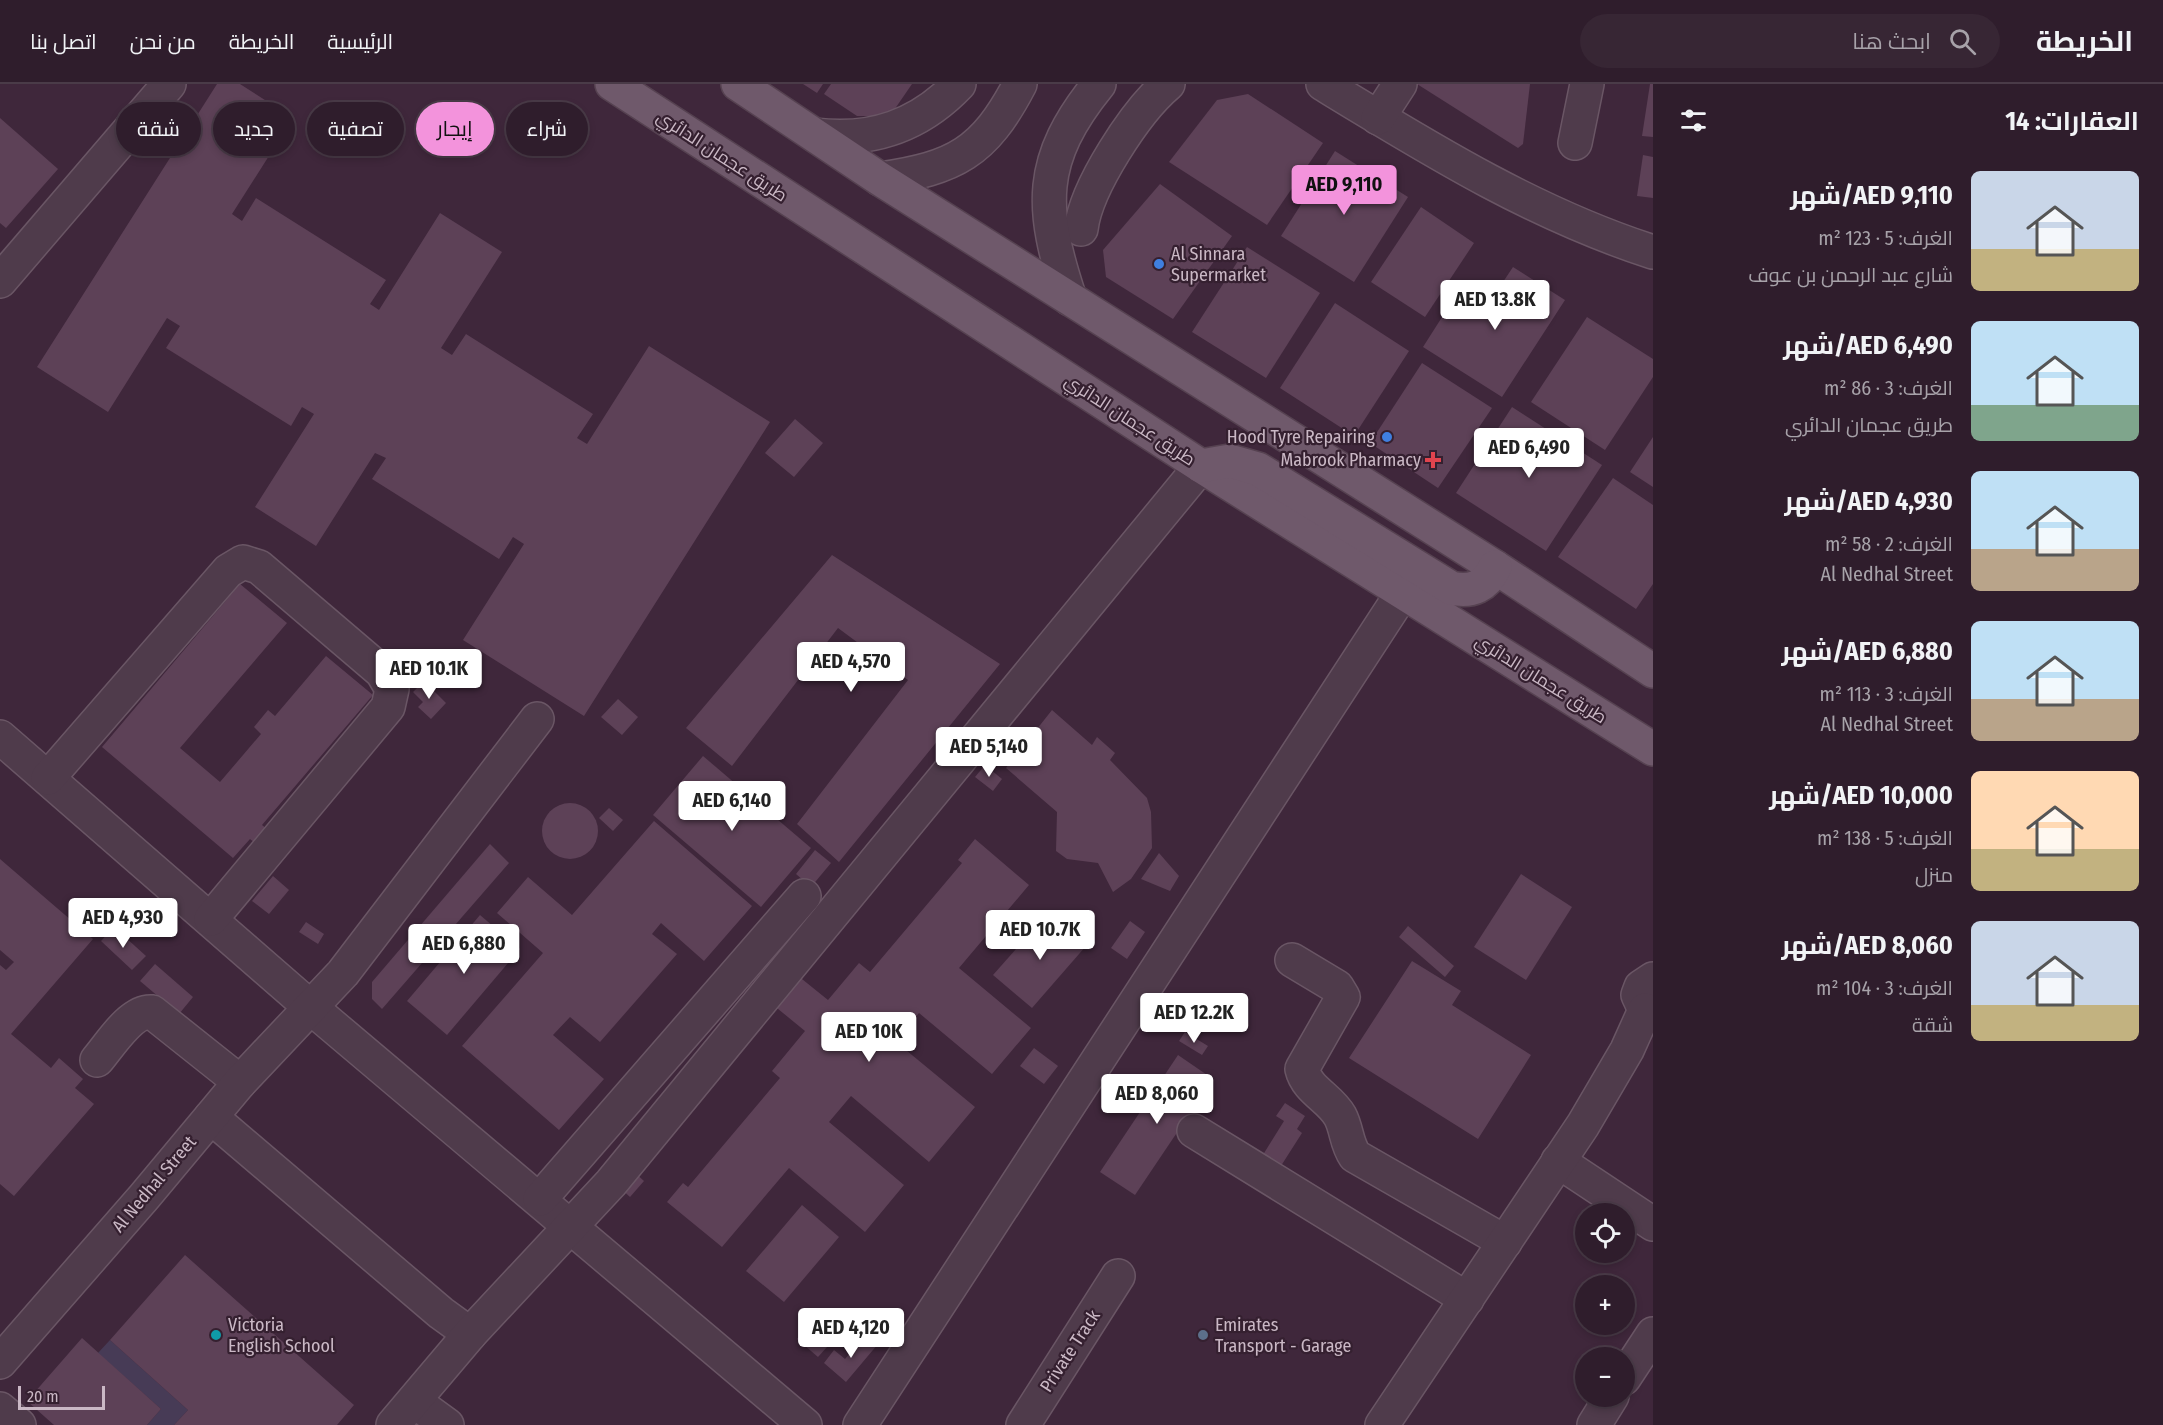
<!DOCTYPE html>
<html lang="ar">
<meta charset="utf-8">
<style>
body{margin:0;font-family:"Fira Sans Condensed",Cairo,sans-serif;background:#372634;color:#f1f3f6;direction:rtl;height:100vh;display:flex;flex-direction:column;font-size:22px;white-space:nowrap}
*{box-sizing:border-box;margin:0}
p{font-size:20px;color:#a7a2a9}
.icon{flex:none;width:33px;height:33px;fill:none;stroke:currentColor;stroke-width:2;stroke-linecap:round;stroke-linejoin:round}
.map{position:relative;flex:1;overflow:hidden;direction:ltr}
.panel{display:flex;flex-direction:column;background:#2f1d2c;width:510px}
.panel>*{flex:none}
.hud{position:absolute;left:18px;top:18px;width:570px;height:54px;direction:rtl;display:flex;gap:12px}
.tools{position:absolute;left:1575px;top:1119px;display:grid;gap:12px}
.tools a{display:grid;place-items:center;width:60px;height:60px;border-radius:50%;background:#2f1d2c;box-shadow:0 3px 9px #0003,0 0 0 2px #4a3b48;font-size:30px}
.scale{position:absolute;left:18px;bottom:15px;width:87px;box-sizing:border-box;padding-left:6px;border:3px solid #cab8c5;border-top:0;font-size:16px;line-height:21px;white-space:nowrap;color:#cab8c5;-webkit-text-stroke:4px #352030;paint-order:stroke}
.price{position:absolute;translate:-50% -51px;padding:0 14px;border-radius:6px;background:#fff;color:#222;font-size:20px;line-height:39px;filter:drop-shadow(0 2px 3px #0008)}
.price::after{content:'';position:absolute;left:50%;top:36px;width:18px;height:14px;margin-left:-9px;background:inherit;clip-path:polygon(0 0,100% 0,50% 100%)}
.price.on{background:#f393dc;color:#111}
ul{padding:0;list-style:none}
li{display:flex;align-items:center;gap:18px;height:150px;padding:0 24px}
li span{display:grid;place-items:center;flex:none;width:168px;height:120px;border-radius:9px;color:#555}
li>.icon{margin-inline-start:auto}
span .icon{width:72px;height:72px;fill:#fffc;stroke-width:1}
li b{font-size:26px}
h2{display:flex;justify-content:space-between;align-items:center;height:72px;padding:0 24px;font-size:26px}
.chip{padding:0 21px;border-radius:27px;background:#2f1d2c;box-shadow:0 3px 9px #0003,0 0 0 2px #4a3b48;font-size:21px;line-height:54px}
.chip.on{background:#f393dc;color:#111}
header{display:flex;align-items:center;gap:36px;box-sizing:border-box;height:84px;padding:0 30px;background:#2f1d2c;border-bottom:2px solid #4a3b48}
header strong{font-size:28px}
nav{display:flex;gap:33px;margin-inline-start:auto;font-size:21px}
.search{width:420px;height:54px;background:#372634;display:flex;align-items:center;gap:15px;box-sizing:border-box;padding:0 21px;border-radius:33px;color:#a7a2a9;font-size:22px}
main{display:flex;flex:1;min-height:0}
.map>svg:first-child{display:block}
.park{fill:#473b56}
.building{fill:#5d4157}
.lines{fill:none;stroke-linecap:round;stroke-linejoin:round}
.minor-casing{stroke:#6a5665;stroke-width:36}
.major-casing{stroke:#564251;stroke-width:36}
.minor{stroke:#4f3b4b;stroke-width:33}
.major{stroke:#6f596b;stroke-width:33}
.shop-dot{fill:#3f7fe0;stroke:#352030;stroke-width:2}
.health-dot{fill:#e0444e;stroke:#352030;stroke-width:2}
.culture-dot{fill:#0f9aa8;stroke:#352030;stroke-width:2}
.service-dot{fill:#5c6f8a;stroke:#352030;stroke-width:2}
.labels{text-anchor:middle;stroke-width:4.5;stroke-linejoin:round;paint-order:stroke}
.street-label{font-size:18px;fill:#cab8c5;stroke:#352030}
.poi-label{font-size:18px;fill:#cab8c5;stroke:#352030;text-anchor:start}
</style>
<header>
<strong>الخريطة</strong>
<div class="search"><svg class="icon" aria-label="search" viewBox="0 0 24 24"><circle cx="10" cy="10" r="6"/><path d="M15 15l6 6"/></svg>ابحث هنا</div>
<nav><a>الرئيسية</a><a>الخريطة</a><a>من نحن</a><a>اتصل بنا</a></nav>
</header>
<main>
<section class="panel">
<h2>العقارات: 14<svg class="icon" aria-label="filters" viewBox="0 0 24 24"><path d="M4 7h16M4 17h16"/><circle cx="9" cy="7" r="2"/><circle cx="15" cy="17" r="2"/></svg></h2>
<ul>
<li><span style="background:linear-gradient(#c9d6e8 65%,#c2b280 0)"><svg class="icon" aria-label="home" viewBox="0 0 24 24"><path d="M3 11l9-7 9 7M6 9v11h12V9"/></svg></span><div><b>AED 9,110/شهر</b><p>الغرف: 5 · 123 m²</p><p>شارع عبد الرحمن بن عوف</p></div></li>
<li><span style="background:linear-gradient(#bfe0f5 70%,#7fa58c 0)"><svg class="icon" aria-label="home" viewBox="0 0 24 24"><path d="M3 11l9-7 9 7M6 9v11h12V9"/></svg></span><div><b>AED 6,490/شهر</b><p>الغرف: 3 · 86 m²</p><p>طريق عجمان الدائري</p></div></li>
<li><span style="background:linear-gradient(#bfe0f5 65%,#b9a48a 0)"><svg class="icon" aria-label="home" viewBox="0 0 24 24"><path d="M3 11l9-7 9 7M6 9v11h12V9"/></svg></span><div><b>AED 4,930/شهر</b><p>الغرف: 2 · 58 m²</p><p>Al Nedhal Street</p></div></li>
<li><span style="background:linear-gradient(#bfe0f5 65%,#b9a48a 0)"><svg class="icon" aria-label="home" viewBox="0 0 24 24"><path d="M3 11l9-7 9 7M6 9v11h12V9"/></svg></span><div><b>AED 6,880/شهر</b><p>الغرف: 3 · 113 m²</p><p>Al Nedhal Street</p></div></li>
<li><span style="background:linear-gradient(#ffd9b3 65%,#c2b280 0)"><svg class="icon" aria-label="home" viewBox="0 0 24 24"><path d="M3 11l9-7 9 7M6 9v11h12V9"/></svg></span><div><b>AED 10,000/شهر</b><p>الغرف: 5 · 138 m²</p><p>منزل</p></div></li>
<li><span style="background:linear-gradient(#c9d6e8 70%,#c2b280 0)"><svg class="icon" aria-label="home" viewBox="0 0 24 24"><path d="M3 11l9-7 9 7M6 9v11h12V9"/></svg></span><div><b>AED 8,060/شهر</b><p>الغرف: 3 · 104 m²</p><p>شقة</p></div></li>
</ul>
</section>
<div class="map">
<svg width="1653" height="1341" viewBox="0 0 1653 1341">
<rect width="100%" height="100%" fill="#3f273b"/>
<polygon class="park" points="110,1256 188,1326 174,1341 147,1341 161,1325 98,1269"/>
<g class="building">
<polygon points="217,0 240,0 293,34 232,130 242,137 256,114 386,196 370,220 379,226 440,129 502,168 441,264 452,271 466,250 593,330 577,354 587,360 649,262 770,338 584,632 463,556 524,460 513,453 499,475 372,395 386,374 375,369 316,462 255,423 314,330 302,323 291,342 166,264 180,242 167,234 108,328 37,283"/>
<polygon points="803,0 823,0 817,9"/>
<polygon points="831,0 912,0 890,32 857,32 824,10"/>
<polygon points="1417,0 1530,0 1523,60 1518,64"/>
<polygon points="1650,0 1653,0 1653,53 1642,52"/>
<polygon points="1248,10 1323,59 1267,141 1169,78 1217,16"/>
<polygon points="0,34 58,85 6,144 0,139"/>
<polygon points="1335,67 1408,113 1354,198 1281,152"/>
<polygon points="1643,71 1653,73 1653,114 1637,112"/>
<polygon points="1160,100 1232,152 1173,235 1106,193 1103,166"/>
<polygon points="1421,123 1474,159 1425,233 1371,198"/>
<polygon points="1247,163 1320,209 1266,294 1192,248"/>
<polygon points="1513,183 1565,216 1502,313 1423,263 1458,208 1485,225"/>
<polygon points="1335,219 1409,267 1354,352 1280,304"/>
<polygon points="1587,233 1653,275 1653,293 1605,366 1531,318"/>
<polygon points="1422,279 1492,324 1438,404 1370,359"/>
<polygon points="1512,323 1602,381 1546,467 1456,409"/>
<polygon points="795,335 823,359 794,393 765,369"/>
<polygon points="1653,353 1653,403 1630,388"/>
<polygon points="1613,394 1653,421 1653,500 1636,525 1558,473"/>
<polygon points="832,471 1000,580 839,778 797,740 908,596 838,544 732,682 686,644"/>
<polygon points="240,500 287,539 180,664 220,698 261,650 254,643 268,626 275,632 326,572 373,611 262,741 272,749 260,763 250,755 233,774 102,663"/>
<polygon points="424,597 446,619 431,635 418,623 423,618 413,608"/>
<polygon points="618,615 638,633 622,651 601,633"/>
<polygon points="1052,626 1092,661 1097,653 1115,669 1110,676 1147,714 1151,728 1152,764 1131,795 1113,808 1098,779 1067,775 1056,767 1057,728 1006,684"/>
<polygon points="703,672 811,764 761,823 653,731"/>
<polygon points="985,681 1002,695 993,707 975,693"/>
<circle cx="570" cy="747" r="28"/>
<polygon points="609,724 623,736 613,747 599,734"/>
<polygon points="654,737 752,822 704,877 661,839 652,850 677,870 600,958 570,933 553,951 604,995 559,1046 462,962 543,869 497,829 528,793 572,831"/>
<polygon points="975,755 1029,801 959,884 1031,944 992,990 919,929 895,957 975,1023 929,1078 851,1012 829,1038 904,1101 865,1148 789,1084 722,1163 667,1118 683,1099 688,1103 780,994 772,987 805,947 772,920 797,891 828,916 859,879 870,888 962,779 958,776"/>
<polygon points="490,760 509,779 382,925 372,915 372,898"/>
<polygon points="815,766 831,779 811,803 796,790"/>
<polygon points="1159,769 1179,792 1170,807 1141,795"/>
<polygon points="0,775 93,855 11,950 51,984 59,974 83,995 75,1004 94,1020 14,1112 0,1100 0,881 6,886 14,878 0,866"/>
<polygon points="1521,790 1572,823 1526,896 1474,863"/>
<polygon points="273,792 289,806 269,830 252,817"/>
<polygon points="1048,829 1086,862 1032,924 993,891"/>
<polygon points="480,831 520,865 447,951 407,917"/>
<polygon points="1130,837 1145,848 1127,875 1111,864"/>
<polygon points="306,838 324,850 318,860 299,848"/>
<polygon points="1408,842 1454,882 1445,893 1399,853"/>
<polygon points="114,843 146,872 132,886 101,857"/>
<polygon points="1412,877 1461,907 1452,921 1531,971 1478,1055 1349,974"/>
<polygon points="155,880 193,913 179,930 140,897"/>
<polygon points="1185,948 1208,962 1202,971 1179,957"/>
<polygon points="1034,964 1058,982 1044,1000 1020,982"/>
<polygon points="1178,971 1213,995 1135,1111 1100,1088"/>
<polygon points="1285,1019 1305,1032 1297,1045 1302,1049 1279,1085 1261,1074 1284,1037 1276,1032"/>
<polygon points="633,1087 644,1097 630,1113 619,1103"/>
<polygon points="802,1121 839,1153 784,1218 746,1187"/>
<polygon points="185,1171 354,1321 337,1341 174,1341 188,1326 110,1256"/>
<polygon points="815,1235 836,1253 818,1273 797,1255"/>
<polygon points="866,1250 878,1260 846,1298 824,1279 834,1266 845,1275"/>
<polygon points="82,1254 161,1325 147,1341 54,1341 27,1317"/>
</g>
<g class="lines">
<g class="minor-casing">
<g id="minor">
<path d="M1323,0c105,64 211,130 330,168"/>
<polyline points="1378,34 1400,0"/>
<path d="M815,51c57,7 104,-9 144,-51"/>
<polyline points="1575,59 1587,0"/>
<path d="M880,95c75,-11 104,-26 140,-95"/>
<path d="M1081,145c5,-42 55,-118 87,-145"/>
<polyline points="0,197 169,0"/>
<path d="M1070,215c-30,-91 -33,-139 29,-215"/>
<polyline points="0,653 309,922 805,1341"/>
<polyline points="48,694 228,487 243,478 259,483 382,588 392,605 388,623 211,835"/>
<path d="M1292,876l45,27 6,10 -41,72c5,21 28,29 38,47 7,13 6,27 15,40l150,86"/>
<polyline points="1653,895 1641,903 1638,911 1645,926 1653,930"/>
<path d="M97,976c13,-15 34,-50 55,-48l88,70"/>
<polyline points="211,1033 441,1229 470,1250"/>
<polyline points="1194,1047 1467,1215"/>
<polyline points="1558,1077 1653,1140"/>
<polyline points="540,1115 804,812"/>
<polyline points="0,1278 144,1113 240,998 343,889 537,635"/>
<polyline points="1624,1294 1653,1250"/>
<polyline points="414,1317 447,1341"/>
<polyline points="0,1325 19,1341"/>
<polyline points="393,1341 470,1250 611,1099 1201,382"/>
<polyline points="860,1341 1403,508"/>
<polyline points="1023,1341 1118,1192"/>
<polyline points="1382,1341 1583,1041 1627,966 1645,926"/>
<polyline points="1594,1341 1612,1312"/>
</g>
</g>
<g class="major-casing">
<g id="major">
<polyline points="612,0 1201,382 1653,665"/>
<polyline points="738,0 880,95 1495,483 1653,587"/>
<path d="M1201,382l29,-5 28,8 193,119c21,5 35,-2 44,-21"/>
</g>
</g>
<use href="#minor" class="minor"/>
<use href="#major" class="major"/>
</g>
<g class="shop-dot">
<circle cx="1159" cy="180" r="6"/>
<circle cx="1387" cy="353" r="6"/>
</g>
<path class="health-dot" d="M1430 367h6v6h6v6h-6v6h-6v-6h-6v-6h6z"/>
<circle class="culture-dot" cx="216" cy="1251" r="6"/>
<circle class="service-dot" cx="1203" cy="1251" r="6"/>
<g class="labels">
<g class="street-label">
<text transform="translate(722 72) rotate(33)" y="6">طريق عجمان الدائري</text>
<text transform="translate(1130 336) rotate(33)" y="6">طريق عجمان الدائري</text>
<text transform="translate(1541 595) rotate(32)" y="6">طريق عجمان الدائري</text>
<text transform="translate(154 1100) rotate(-50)" y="6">Al Nedhal Street</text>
<text transform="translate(1070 1267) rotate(-57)" y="6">Private Track</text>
</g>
<g class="poi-label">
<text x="1171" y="176">Al Sinnara<tspan x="1171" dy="21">Supermarket</tspan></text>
<text x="1375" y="359" text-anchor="end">Hood Tyre Repairing</text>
<text x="1421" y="382" text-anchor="end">Mabrook Pharmacy</text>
<text x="228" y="1247">Victoria<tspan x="228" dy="21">English School</tspan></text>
<text x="1215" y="1247">Emirates<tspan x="1215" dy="21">Transport - Garage</tspan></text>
</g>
</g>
</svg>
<div class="tools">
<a><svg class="icon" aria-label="locate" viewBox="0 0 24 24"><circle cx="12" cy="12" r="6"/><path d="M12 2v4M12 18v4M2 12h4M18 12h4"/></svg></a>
<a>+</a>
<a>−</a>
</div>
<div class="scale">20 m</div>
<b class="price on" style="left:1344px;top:132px">AED 9,110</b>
<b class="price" style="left:1495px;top:247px">AED 13.8K</b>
<b class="price" style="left:1529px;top:395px">AED 6,490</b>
<b class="price" style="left:851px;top:609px">AED 4,570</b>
<b class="price" style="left:429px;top:616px">AED 10.1K</b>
<b class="price" style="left:989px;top:694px">AED 5,140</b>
<b class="price" style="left:732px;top:748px">AED 6,140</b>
<b class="price" style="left:123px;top:865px">AED 4,930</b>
<b class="price" style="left:1040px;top:877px">AED 10.7K</b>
<b class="price" style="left:464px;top:891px">AED 6,880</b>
<b class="price" style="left:1194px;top:960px">AED 12.2K</b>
<b class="price" style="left:869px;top:979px">AED 10K</b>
<b class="price" style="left:1157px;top:1041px">AED 8,060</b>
<b class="price" style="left:851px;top:1275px">AED 4,120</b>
<div class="hud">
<a class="chip">شراء</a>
<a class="chip on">إيجار</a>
<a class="chip">تصفية</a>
<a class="chip">جديد</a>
<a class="chip">شقة</a>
</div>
</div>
</main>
